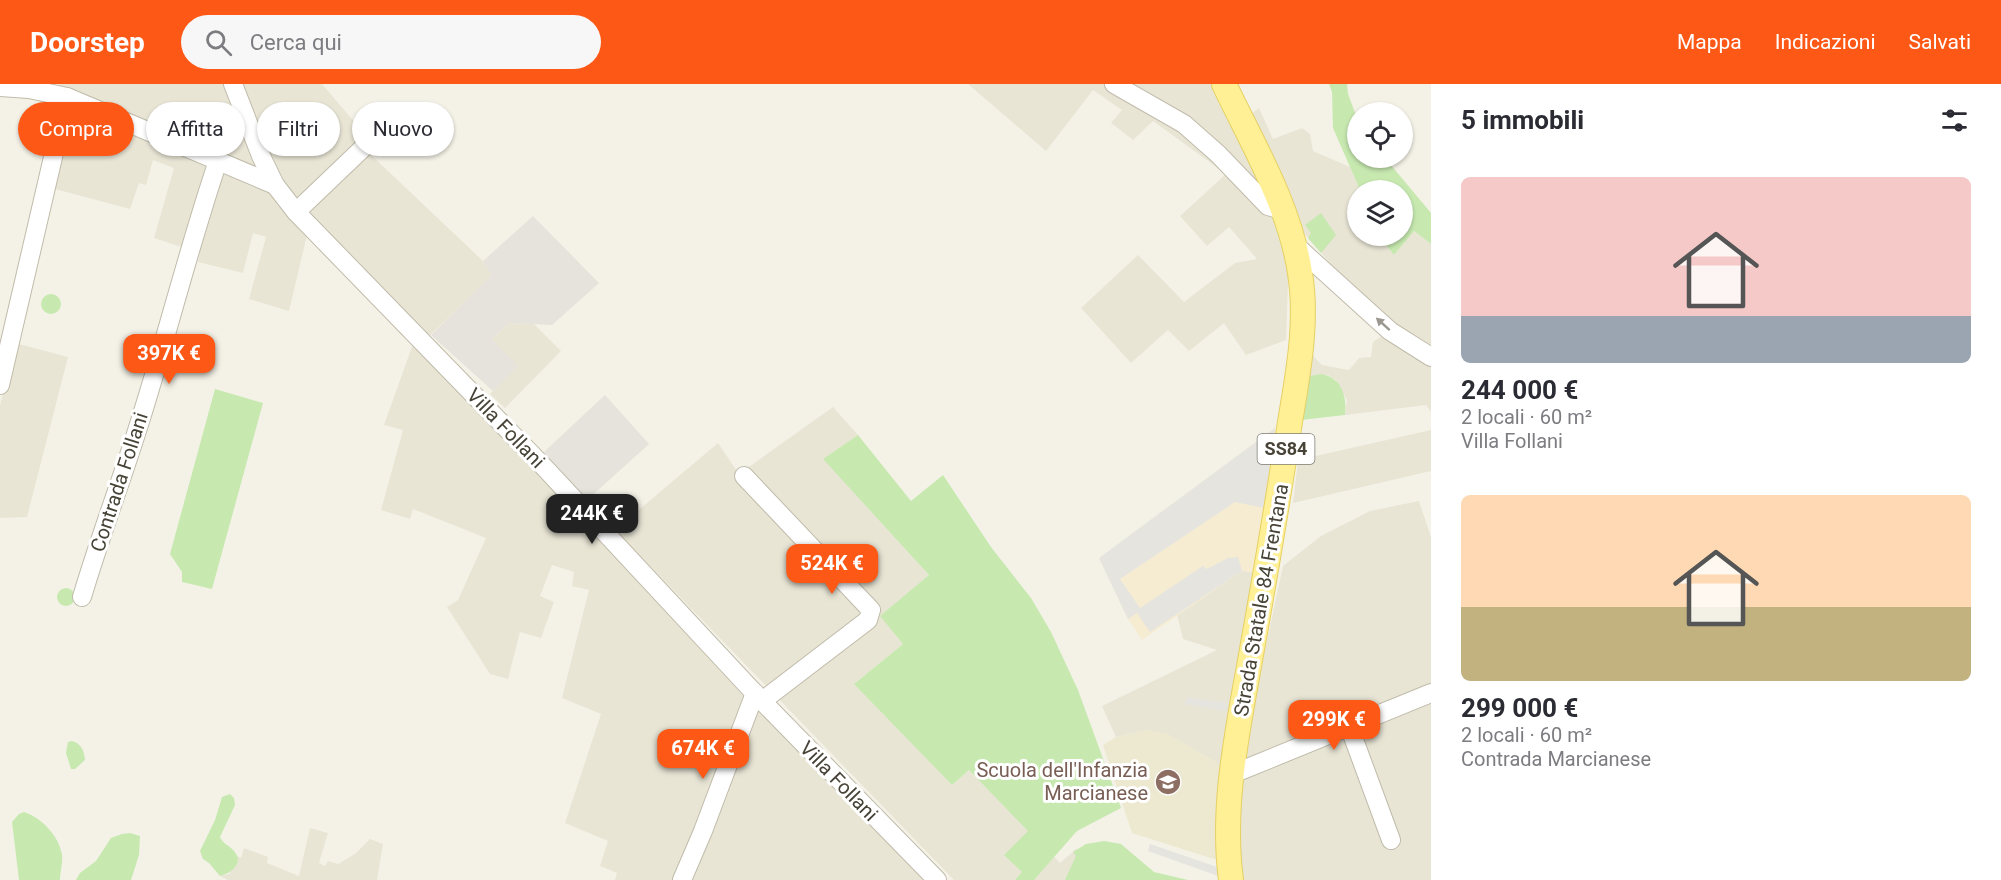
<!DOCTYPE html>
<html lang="it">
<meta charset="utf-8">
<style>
body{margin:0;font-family:Roboto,sans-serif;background:#f7f7f7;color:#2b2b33;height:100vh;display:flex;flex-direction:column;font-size:22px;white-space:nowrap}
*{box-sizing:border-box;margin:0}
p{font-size:20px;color:#7c7c81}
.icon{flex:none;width:33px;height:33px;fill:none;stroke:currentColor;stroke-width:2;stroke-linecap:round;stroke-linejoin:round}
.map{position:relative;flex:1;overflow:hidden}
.sheet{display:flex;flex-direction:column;background:#fff;width:570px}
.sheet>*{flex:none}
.banner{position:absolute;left:18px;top:18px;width:570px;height:54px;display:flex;gap:12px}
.tools{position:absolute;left:1347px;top:18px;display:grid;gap:12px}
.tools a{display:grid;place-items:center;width:66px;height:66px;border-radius:50%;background:#fff;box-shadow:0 2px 4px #0004;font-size:30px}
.price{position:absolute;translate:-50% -51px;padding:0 14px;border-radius:12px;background:#fd5816;color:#fff;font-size:20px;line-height:39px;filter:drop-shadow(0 2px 3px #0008)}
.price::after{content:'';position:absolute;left:50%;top:36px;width:18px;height:14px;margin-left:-9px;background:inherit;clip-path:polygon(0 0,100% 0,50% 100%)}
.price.selected{background:#222;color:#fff}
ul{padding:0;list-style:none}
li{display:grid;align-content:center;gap:12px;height:318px;padding:0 30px}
li span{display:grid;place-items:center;height:186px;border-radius:9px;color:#555}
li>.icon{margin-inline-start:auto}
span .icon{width:108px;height:108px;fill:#fffc;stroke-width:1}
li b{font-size:26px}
h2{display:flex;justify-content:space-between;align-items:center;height:72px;padding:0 30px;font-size:26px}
.pill{padding:0 21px;border-radius:27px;background:#fff;box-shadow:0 2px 4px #0004;font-size:21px;line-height:54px}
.pill.selected{background:#fd5816;color:#fff}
header{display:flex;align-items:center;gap:36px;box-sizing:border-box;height:84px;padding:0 30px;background:#fd5816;color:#fff}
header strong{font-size:28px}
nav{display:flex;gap:33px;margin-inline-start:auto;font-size:21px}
.search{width:420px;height:54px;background:#f7f7f7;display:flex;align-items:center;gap:15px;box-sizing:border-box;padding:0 21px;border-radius:33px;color:#7c7c81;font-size:22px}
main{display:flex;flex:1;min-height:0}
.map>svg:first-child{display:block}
.residential{fill:#e8e5d5}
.commercial{fill:#f6ecd2}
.industrial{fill:#e6e3dc}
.education{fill:#ede9d1}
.green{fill:#c7e9b0}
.parking{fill:#e5e4df}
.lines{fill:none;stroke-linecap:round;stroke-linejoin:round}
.minor-casing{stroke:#c0bbaa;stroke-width:20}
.major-casing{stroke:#e5d064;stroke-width:26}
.minor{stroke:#fff;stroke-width:18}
.major{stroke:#ffef95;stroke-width:24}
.oneway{fill:#9a9890}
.labels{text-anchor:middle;stroke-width:6;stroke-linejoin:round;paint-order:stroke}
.shield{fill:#fff;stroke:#7e7b72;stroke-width:1.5}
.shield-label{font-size:18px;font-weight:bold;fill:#474336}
.street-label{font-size:20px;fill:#474336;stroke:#fff}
.education-label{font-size:20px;fill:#785e54;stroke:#fff;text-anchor:end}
</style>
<header>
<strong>Doorstep</strong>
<div class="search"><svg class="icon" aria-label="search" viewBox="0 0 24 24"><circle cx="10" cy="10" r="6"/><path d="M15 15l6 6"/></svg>Cerca qui</div>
<nav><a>Mappa</a><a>Indicazioni</a><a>Salvati</a></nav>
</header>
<main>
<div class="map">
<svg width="1431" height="796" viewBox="0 0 1431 796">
<rect width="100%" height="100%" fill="#f4f2e7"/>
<g class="residential">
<polygon points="229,0 263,90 59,1 59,0"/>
<polygon points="238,0 322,0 374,61 368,68 483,177 493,191 428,253 288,106 275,83"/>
<polygon points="968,0 1215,0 1282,153 1292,194 1288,200 1286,256 1246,271 1224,239 1189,267 1168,246 1131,279 1081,224 1138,171 1184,218 1235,179 1257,175 1229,143 1207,162 1180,132 1226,90 1153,37 1133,56 1111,39 1122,26 1093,6 1046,67"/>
<polygon points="75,18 268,102 308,147 289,227 249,215 266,153 253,149 243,189 198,178 200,169 154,154 174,84 153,76 146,101 139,99 130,125 55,105"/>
<polygon points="1259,24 1273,55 1302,44 1310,50 1313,67 1350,83 1360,106 1358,106 1358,152 1379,152 1394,171 1414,147 1431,160 1431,328 1426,321 1345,331 1347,316 1336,296 1328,291 1310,292 1311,270 1322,281 1349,286 1359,274 1371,273 1373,258 1398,241 1342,193 1304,149 1250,31"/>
<polygon points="509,239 534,240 561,267 505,324 490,310 517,282 492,255"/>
<polygon points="414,257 931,796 615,796 617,789 600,782 608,757 565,739 601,630 562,614 589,506 572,502 574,488 552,481 540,512 554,518 541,554 520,548 508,595 490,590 447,523 458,516 486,454 413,425 410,435 381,426 403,346 384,341"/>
<polygon points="15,259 68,273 27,433 0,434 0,322"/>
<polygon points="833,323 858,351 824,375 929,491 881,532 903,560 855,599 952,701 969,686 1060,779 1076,765 1112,796 954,796 615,446 718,359 739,390"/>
<polygon points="1431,346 1431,387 1293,419 1298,376"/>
<polygon points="1419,417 1431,453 1431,796 1240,796 1238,711 1252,626 1283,482 1321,452 1370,427"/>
<polygon points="1242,487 1256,488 1223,682 1147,646 1116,653 1102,622 1217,566 1183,555 1177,530"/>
<polygon points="310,744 328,749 319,779 325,782 328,777 338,780 355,770 370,755 383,760 377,796 228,796 220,792 229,790 237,776 237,772 241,774 244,764 268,773 267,779 299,792"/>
</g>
<polygon class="commercial" points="1275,344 1256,488 1242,487 1142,556 1128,535 1099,474"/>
<g class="industrial">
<polygon points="533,132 599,199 552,241 509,239 492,255 518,282 493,307 431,251 492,191 483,177"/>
<polygon points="605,311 649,360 587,416 544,368"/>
</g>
<polygon class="education" points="1147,646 1168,650 1223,682 1220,777 1132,749 1103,661 1116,653"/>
<g class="green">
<polygon points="1329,0 1347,0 1348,10 1357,34 1358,74 1385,74 1431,129 1431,160 1414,147 1394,171 1379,152 1402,152 1402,106 1360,106 1333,44 1332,8"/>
<polygon points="1321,129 1336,151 1321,169 1308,154 1311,149 1305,141"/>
<circle cx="51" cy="220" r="10"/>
<path d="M1321,290c21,3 26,23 24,41l-44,5 9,-44z"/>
<polygon points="215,305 263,319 212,505 182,498 182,488 170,470"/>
<polygon points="858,351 911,417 943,391 991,463 1031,514 1051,548 1078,606 1121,724 1077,747 1034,796 1015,796 1022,788 1004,771 1028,747 969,686 952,701 854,600 903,560 880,532 929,491 823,375"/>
<circle cx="66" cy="513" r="9"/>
<path d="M72,657c10,3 12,10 13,19l-10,9h-4l-5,-16 2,-11z"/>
<path d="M230,710l4,4 1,7 -15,32c3,7 9,8 14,14 11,12 -4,23 -14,25l-11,-13 -6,-4 -3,-8 15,-31 7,-23z"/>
<path d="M24,728c18,6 35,24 38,43 1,8 -2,17 -2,25h-41l-7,-58 7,-8z"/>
<polygon points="130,749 140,752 139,771 131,796 76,796 80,789 96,777 111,754 122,750"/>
<polygon points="1104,757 1121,760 1154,788 1188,796 1065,796 1076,772 1073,768 1086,760"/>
</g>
<g class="parking">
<polygon points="1275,344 1264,424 1235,418 1120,495 1140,524 1203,482 1207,485 1228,474 1238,473 1242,487 1150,548 1137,529 1128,535 1099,474"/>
<polygon points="1187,613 1227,619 1226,627 1185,620"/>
<polygon points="1150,760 1220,784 1221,793 1148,767"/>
</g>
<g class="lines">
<g class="minor-casing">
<g id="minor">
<polyline points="233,0 261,72 275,101 296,128 544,383 762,617 937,796"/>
<polyline points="1114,0 1184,40 1218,70 1268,122 1282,126"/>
<polyline points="0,3 29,5 67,13 275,101"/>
<polyline points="296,128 386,42"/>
<polyline points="1294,160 1390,247 1431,273"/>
<polyline points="0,301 67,13"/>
<polyline points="744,392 871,526 868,536 762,617"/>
<path d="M82,513c16,-54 36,-107 53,-160 30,-92 52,-185 83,-276"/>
<polyline points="1349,642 1391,756"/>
<polyline points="1232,686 1240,687 1431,609"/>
<polyline points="682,796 703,747 755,609"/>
</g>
</g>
<g class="major-casing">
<path id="major" d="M1224,0c29,61 66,122 76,189 8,50 -2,100 -10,149 -12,78 -25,155 -39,233 -13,74 -30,150 -20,225"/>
</g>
<use href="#minor" class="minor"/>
<use href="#major" class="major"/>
</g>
<defs><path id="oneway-solid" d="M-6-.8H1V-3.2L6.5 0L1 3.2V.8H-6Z" transform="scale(1.5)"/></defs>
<use class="oneway" href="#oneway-solid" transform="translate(1383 240) rotate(-138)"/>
<defs>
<g id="school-disc" transform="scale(1.35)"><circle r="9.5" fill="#8d6e63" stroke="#fff"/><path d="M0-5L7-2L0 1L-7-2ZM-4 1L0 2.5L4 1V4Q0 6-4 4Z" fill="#fff"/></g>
</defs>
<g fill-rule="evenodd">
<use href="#school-disc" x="1168" y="698"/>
</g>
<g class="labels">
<rect class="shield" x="1257.5" y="350" width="57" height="30" rx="4.5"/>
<g class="shield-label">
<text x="1286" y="371">SS84</text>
</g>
<g class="street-label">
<text transform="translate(506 344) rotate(46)" y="7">Villa Follani</text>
<text transform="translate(119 398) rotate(-72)" y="7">Contrada Follani</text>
<text transform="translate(1261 516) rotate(-80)" y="7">Strada Statale 84 Frentana</text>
<text transform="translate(839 697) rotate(46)" y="7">Villa Follani</text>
</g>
<g class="education-label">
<text x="1148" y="693">Scuola dell'Infanzia<tspan x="1148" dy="23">Marcianese</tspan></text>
</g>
</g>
</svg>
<div class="tools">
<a><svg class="icon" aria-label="locate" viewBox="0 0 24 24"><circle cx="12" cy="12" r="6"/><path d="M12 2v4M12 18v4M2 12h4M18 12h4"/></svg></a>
<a><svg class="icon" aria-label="layers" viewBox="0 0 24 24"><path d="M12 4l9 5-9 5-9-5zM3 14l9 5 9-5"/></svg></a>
</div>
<b class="price" style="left:169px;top:301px">397K €</b>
<b class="price selected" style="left:592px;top:461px">244K €</b>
<b class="price" style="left:832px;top:511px">524K €</b>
<b class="price" style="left:1334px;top:667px">299K €</b>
<b class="price" style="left:703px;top:696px">674K €</b>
<div class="banner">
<a class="pill selected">Compra</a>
<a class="pill">Affitta</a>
<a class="pill">Filtri</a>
<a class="pill">Nuovo</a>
</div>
</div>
<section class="sheet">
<h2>5 immobili<svg class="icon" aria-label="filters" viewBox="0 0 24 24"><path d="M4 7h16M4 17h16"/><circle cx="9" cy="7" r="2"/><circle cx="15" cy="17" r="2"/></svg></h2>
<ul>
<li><span style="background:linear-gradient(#f6c9c9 75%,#9aa5b1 0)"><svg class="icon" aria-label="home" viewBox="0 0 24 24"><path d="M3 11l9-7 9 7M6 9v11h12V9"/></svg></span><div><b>244 000 €</b><p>2 locali · 60 m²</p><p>Villa Follani</p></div></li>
<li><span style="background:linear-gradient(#ffd9b3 60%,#c2b280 0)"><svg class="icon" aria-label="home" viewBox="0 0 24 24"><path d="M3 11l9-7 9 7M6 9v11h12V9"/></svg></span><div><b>299 000 €</b><p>2 locali · 60 m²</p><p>Contrada Marcianese</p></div></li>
</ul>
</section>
</main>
